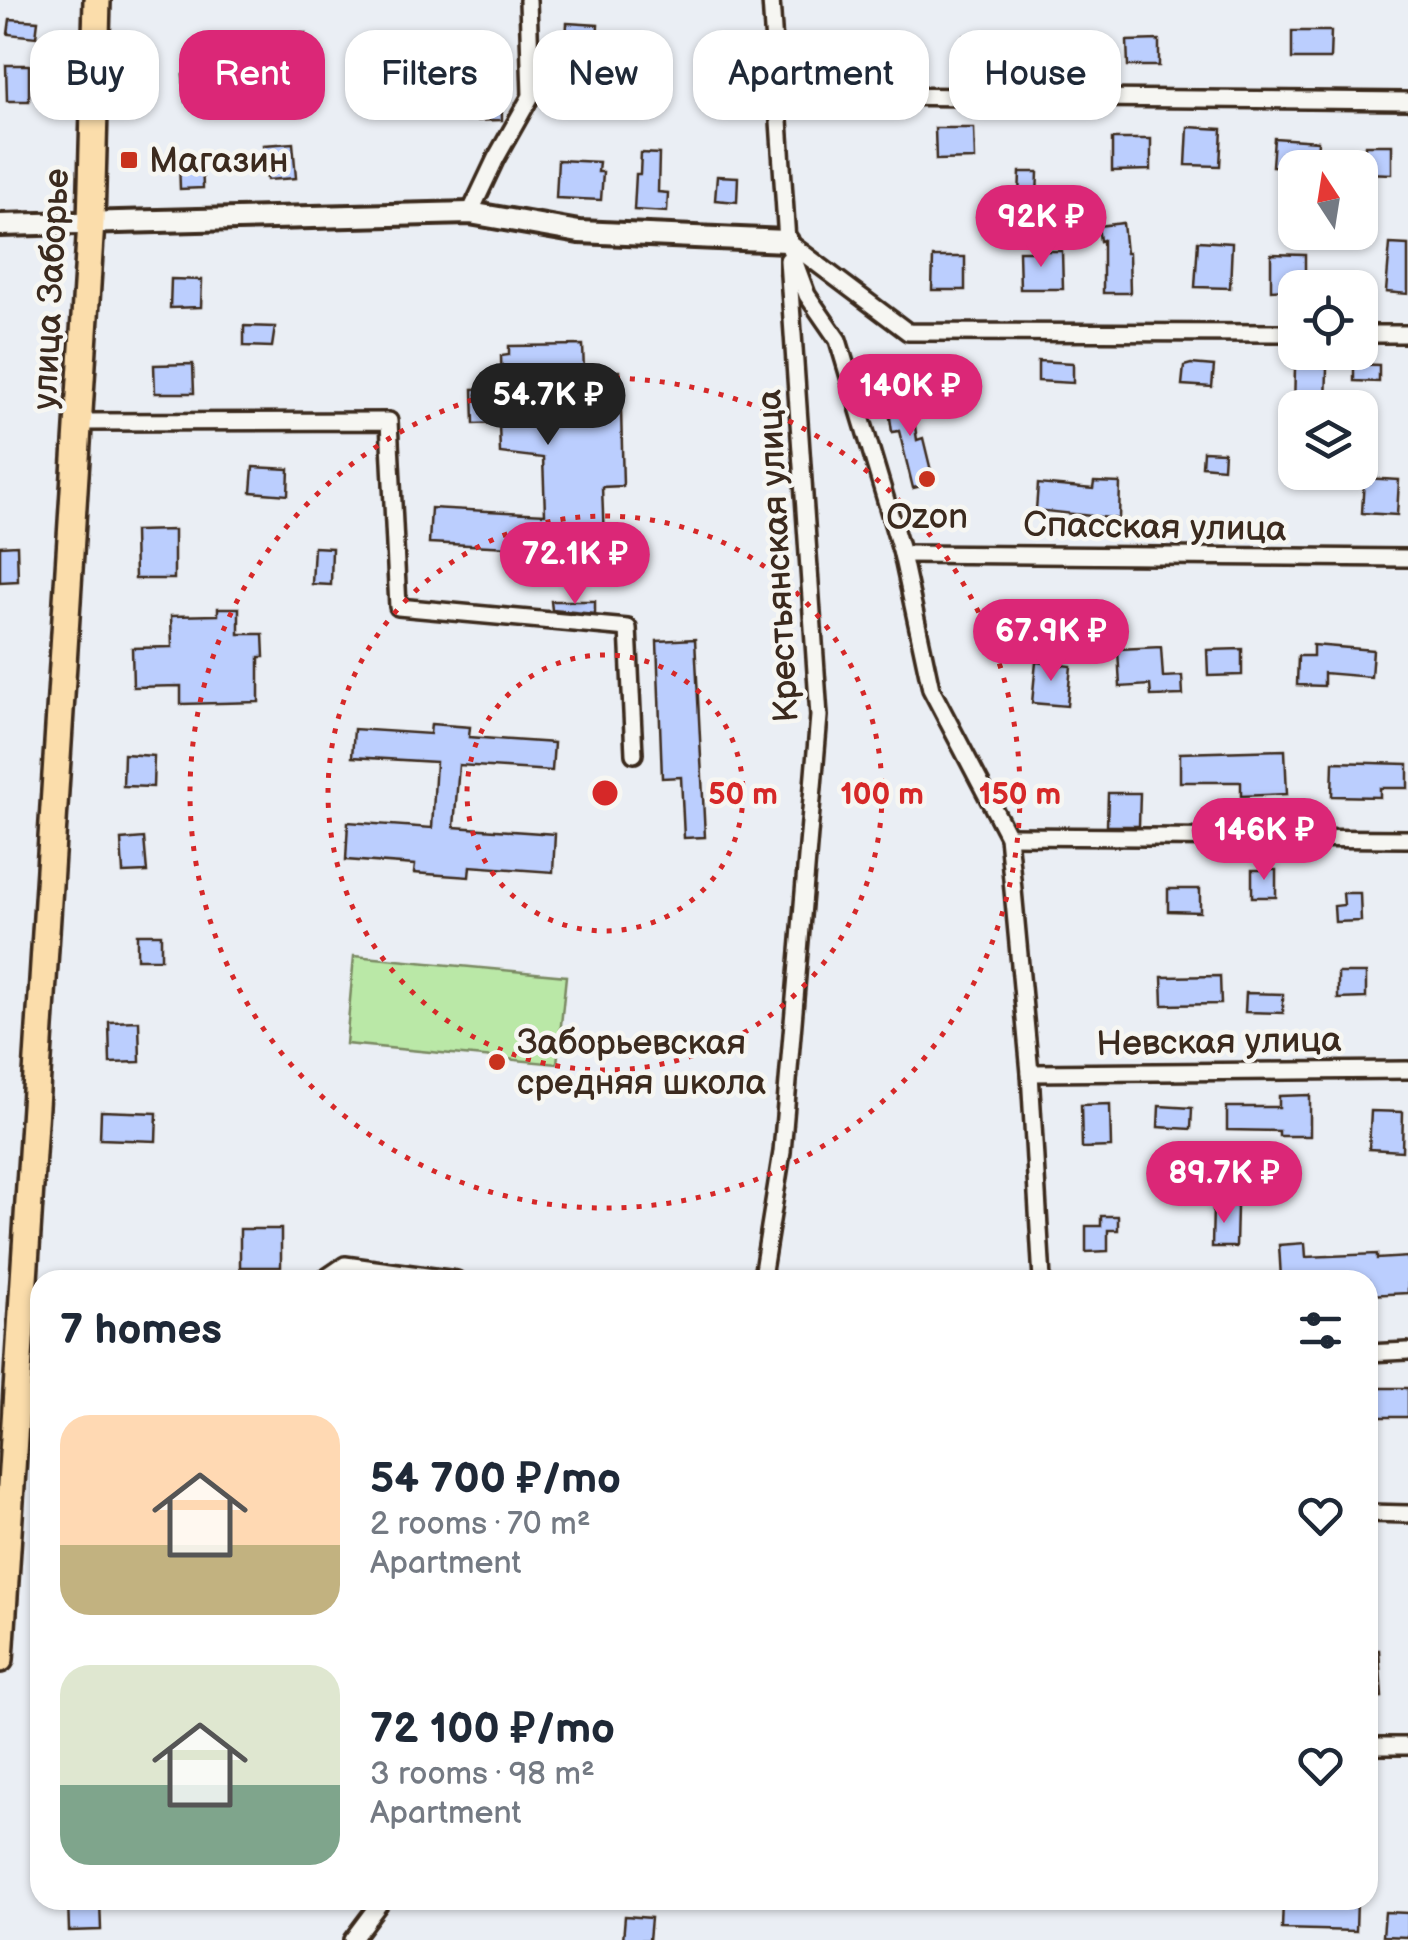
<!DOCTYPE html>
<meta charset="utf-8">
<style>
body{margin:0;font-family:"Balsamiq Sans",sans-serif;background:#f2f2f3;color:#1f2937;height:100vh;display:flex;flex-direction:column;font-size:38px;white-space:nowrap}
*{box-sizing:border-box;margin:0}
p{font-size:32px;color:#747a83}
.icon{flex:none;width:55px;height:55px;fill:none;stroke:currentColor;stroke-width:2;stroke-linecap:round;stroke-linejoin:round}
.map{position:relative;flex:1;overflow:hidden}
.details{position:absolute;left:30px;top:1270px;width:1348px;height:640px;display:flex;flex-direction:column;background:#fff;border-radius:30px;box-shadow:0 2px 8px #0004}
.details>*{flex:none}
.guide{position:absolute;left:30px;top:30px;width:1350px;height:90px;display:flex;gap:20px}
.needle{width:65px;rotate:348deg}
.buttons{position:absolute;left:1278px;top:150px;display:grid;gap:20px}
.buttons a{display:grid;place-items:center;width:100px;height:100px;border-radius:20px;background:#fff;box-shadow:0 2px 8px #0004;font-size:50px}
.price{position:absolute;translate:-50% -85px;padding:0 22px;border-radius:35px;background:#db2777;color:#fff;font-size:32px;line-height:65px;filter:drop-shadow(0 2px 5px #0008)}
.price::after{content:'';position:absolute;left:50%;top:60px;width:30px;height:22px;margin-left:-15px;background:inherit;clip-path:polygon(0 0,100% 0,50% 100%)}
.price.current{background:#222;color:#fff}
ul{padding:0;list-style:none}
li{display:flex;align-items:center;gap:30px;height:250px;padding:0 30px}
li span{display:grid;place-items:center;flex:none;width:280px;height:200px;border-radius:30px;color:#555}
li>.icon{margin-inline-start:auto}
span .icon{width:120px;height:120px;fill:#fffc;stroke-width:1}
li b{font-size:42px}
h2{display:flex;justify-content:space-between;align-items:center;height:120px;padding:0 30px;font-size:42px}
.pill{padding:0 35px;border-radius:30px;background:#fff;box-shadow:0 2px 8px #0004;font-size:35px;line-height:90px}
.pill.current{background:#db2777;color:#fff}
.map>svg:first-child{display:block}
.green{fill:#bae8a7;stroke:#7a8962;stroke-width:2.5}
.building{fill:#bbcefe;stroke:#3b2a1e;stroke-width:2.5}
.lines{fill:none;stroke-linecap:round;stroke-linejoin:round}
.minor-casing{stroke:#3b2a1e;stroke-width:22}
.tertiary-casing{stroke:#3b2a1e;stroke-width:28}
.primary-casing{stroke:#3b2a1e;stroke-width:32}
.minor{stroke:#f6f6f2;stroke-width:15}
.tertiary{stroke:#f6f6f2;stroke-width:20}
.primary{stroke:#fbddab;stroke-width:25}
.ring{fill:none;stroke:#d62828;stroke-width:5;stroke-dasharray:5 10}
.poi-dot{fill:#c8321e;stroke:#f6f6f2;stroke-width:4}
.labels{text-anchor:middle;stroke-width:9;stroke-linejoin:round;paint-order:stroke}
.poi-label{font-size:35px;fill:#3b2a1e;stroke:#f6f6f2;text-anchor:start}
.street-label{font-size:35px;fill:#3b2a1e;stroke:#f6f6f2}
.centre{fill:#d62828;stroke:#f6f6f2;stroke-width:5}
.ring-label{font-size:30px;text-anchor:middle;font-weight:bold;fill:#d62828;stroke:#f6f6f2;stroke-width:9;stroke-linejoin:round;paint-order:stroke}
</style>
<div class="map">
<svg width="1408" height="1940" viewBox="0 0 1408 1940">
<rect width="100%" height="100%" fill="#eaeef4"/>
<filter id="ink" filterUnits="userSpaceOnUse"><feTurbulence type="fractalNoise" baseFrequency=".01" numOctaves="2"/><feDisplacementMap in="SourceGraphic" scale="20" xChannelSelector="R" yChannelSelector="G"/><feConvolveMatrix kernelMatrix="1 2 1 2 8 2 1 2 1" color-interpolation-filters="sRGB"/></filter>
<g filter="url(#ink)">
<polygon class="green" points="354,956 566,976 557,1064 346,1044"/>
<g class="building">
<polygon points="10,19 38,21 36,37 8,34"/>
<polygon points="567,23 598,25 597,43 566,41"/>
<polygon points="1292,31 1331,31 1330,59 1292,59"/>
<polygon points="305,33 305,59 271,59 269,34"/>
<polygon points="964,36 998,36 997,67 964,67"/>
<polygon points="1033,38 1065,40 1062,66 1030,64"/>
<polygon points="1159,40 1159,66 1128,66 1127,41"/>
<polygon points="390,48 393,75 357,79 354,52"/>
<polygon points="6,65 29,65 29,101 7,101"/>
<polygon points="501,70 502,120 462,121 461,71"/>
<polygon points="183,75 238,75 237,99 185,102"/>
<polygon points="644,75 646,111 618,111 618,103 610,103 609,76"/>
<polygon points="581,86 582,106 563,107 562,87"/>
<polygon points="1188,127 1222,129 1220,166 1186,165"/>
<polygon points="935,128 974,128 975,159 936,160"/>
<polygon points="1274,138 1318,141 1317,157 1301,156 1300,167 1272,166"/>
<polygon points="1112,139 1151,139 1151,170 1112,171"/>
<polygon points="293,143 296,178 267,180 263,145"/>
<polygon points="1365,145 1392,145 1392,174 1364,173"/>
<polygon points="641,153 659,154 658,192 668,193 667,212 634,210 636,174 640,174"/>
<polygon points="202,160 203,188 180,189 179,161"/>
<polygon points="558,160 599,162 598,172 603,172 601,200 556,198"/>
<polygon points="1020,172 1038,172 1037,198 1019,198"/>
<polygon points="717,176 738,177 737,202 715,200"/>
<polygon points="1123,223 1126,253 1129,253 1130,293 1103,293 1103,240 1100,241 1098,226"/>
<polygon points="1198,241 1232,243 1230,288 1195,287"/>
<polygon points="1390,244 1408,245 1408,294 1386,292"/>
<polygon points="1019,251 1062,251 1063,289 1020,289"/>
<polygon points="1271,254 1305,255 1305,288 1271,290"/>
<polygon points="933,257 965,257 965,290 932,290"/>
<polygon points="171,279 202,280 201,307 170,308"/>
<polygon points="244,326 275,327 272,347 244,346"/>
<polygon points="583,345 584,372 620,371 623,486 602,487 604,540 531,543 531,548 429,543 431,508 545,514 543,458 500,453 499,423 474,424 473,389 502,388 501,356 509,355 509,346"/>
<polygon points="1038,361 1073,363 1073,383 1038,381"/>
<polygon points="193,364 194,393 155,393 154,365"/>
<polygon points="1191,364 1214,366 1212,387 1182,385 1184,366"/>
<polygon points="1354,364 1379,365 1379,382 1354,381"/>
<polygon points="1295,367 1327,368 1326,408 1294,408"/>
<polygon points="910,392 917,440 923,438 934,483 913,488 899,431 892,432 887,396"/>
<polygon points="1203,451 1224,452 1223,468 1202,466"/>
<polygon points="253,467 289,469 288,495 251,492"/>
<polygon points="1364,478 1399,480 1397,515 1362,513"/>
<polygon points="1094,482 1120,483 1119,519 1036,510 1038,484 1093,489"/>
<polygon points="174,530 174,579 135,579 134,531"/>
<polygon points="17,545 18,581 0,582 0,546"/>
<polygon points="314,547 332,548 331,585 312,584"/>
<polygon points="551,601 595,601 595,614 552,610"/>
<polygon points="218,608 239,608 239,634 263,634 264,657 259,657 259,702 181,704 181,686 133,687 132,648 172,647 171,616 218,615"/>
<polygon points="695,639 705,837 684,838 681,777 662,778 657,641"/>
<polygon points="1313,645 1373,650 1371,677 1324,673 1324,686 1297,685 1298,656 1313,656"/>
<polygon points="1161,647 1163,677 1182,676 1183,695 1151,696 1150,685 1120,687 1118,649"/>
<polygon points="1242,649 1242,675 1208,676 1207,650"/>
<polygon points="1036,662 1071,666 1067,706 1032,703"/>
<polygon points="431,724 470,727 469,737 554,743 552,771 459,765 454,827 555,834 553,872 470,866 469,877 414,873 415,865 346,860 348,822 432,828 436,762 352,757 354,729 430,734"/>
<polygon points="1285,750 1287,794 1241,796 1241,782 1180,782 1180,753"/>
<polygon points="124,754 154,756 153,787 123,786"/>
<polygon points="1333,762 1408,764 1408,788 1380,788 1380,797 1332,796"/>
<polygon points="1108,793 1140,793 1139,826 1107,826"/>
<polygon points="144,838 147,872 123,873 121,840"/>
<rect x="1252" y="870" width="24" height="27"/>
<polygon points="1168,889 1200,889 1200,912 1168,911"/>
<polygon points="1343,893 1360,893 1361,921 1335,922 1334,906 1344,905"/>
<rect x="137" y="934" width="24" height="25"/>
<polygon points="1338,973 1366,973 1366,998 1338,999"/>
<polygon points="1220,976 1221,1004 1163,1005 1162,977"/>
<polygon points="1246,993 1283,994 1283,1013 1245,1012"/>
<polygon points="139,1021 140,1062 110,1063 109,1022"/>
<polygon points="1310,1095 1310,1136 1279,1136 1279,1131 1227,1130 1227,1107 1279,1107 1279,1096"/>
<polygon points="1110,1104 1111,1147 1082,1148 1081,1105"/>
<polygon points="1159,1106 1192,1108 1191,1129 1158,1127"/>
<polygon points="101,1111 157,1113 156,1141 100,1139"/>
<polygon points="1371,1111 1403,1112 1402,1151 1369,1149"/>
<polygon points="1213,1205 1237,1206 1236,1247 1212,1247"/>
<polygon points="1101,1216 1118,1216 1118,1230 1108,1230 1108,1251 1086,1252 1086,1226 1101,1226"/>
<rect x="240" y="1229" width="41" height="38"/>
<polygon points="1305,1243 1306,1257 1377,1254 1377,1259 1408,1257 1408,1293 1368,1295 1368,1280 1323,1280 1323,1275 1281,1278 1279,1245"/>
<rect x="1379" y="1388" width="29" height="29"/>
<polygon points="1368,1650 1379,1650 1382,1697 1368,1698"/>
<polygon points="68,1900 100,1900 101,1930 69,1931"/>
<polygon points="1283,1900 1357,1900 1356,1931 1282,1929"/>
<polygon points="1385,1912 1408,1913 1408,1937 1383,1936"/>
<polygon points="625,1916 651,1918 649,1940 623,1940"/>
</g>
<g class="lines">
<g class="minor-casing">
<g id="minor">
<polyline points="771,0 787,241 807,295 838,340 902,554 931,689 1008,836 1030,1073 1042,1280"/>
<polyline points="776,95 1408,101"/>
<polyline points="470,213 496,158 531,96 528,0"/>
<polyline points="787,241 908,332 1295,333"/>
<polyline points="1360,334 1408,334"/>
<polyline points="78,422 389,421 398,607 628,628 634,754"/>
<polyline points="902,554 1408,558"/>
<polyline points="1008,836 1408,839"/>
<polyline points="1030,1073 1408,1070"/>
<polyline points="323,1280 345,1265 456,1280"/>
<polyline points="755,1280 762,1277 782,1152 819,716 788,260"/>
<polyline points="1368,1353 1408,1351"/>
<polyline points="1368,1513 1408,1514"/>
<polyline points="1368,1746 1408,1746"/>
<polyline points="352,1940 382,1900"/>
</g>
</g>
<g class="tertiary-casing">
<polyline id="tertiary" points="0,225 470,213 579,232 787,241"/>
</g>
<g class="primary-casing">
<polyline id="primary" points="0,1659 91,222 97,0"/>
</g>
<use href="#minor" class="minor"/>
<use href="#tertiary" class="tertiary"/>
<use href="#primary" class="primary"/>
</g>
</g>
<g class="ring">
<circle cx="605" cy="793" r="138"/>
<circle cx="605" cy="793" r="277"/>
<circle cx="605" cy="793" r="415"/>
</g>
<g class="poi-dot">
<rect x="119" y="150" width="20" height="20" rx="5"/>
<circle cx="927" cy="479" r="10"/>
<circle cx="497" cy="1062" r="10"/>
</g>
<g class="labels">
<g class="poi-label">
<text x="149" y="172">Магазин</text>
<text x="927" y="528" text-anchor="middle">Ozon</text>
<text x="517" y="1054">Заборьевская<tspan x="517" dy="40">средняя школа</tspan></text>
</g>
<g class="street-label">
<text transform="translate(50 289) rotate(-87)" y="12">улица Заборье</text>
<text transform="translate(1155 526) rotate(1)" y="12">Спасская улица</text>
<text transform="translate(777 556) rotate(-93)" y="12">Крестьянская улица</text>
<text transform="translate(1219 1041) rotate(-1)" y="12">Невская улица</text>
</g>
</g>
<circle cx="605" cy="793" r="15" class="centre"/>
<g class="ring-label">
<text x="743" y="804">50 m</text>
<text x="882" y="804">100 m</text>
<text x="1020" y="804">150 m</text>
</g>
</svg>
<div class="buttons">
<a><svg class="needle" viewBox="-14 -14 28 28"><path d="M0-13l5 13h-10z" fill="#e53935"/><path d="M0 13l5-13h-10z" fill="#747a83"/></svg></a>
<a><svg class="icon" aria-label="locate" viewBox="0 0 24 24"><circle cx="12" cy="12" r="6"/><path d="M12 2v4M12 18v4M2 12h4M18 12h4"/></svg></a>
<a><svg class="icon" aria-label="layers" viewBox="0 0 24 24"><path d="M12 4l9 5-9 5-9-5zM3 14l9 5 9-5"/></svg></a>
</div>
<b class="price" style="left:1041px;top:270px">92K ₽</b>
<b class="price" style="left:910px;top:439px">140K ₽</b>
<b class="price current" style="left:548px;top:448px">54.7K ₽</b>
<b class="price" style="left:575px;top:607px">72.1K ₽</b>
<b class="price" style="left:1051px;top:684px">67.9K ₽</b>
<b class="price" style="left:1264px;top:883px">146K ₽</b>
<b class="price" style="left:1224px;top:1226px">89.7K ₽</b>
<div class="guide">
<a class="pill">Buy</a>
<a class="pill current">Rent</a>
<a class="pill">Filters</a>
<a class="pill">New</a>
<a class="pill">Apartment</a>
<a class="pill">House</a>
</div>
<section class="details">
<h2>7 homes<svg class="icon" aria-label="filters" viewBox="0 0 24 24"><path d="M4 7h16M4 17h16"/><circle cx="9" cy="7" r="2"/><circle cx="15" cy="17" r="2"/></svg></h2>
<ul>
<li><span style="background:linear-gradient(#ffd9b3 65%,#c2b280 0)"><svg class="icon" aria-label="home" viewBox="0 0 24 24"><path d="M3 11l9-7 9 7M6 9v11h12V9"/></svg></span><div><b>54 700 ₽/mo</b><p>2 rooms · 70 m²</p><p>Apartment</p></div><svg class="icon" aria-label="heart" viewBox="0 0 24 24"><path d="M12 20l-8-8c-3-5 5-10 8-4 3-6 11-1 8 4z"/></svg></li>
<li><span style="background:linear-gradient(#dfe7d0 60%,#7fa58c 0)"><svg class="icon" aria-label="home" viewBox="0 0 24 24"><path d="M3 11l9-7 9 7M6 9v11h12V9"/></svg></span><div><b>72 100 ₽/mo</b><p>3 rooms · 98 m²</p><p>Apartment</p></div><svg class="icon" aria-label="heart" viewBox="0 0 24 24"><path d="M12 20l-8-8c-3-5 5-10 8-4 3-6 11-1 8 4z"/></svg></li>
</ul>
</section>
</div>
